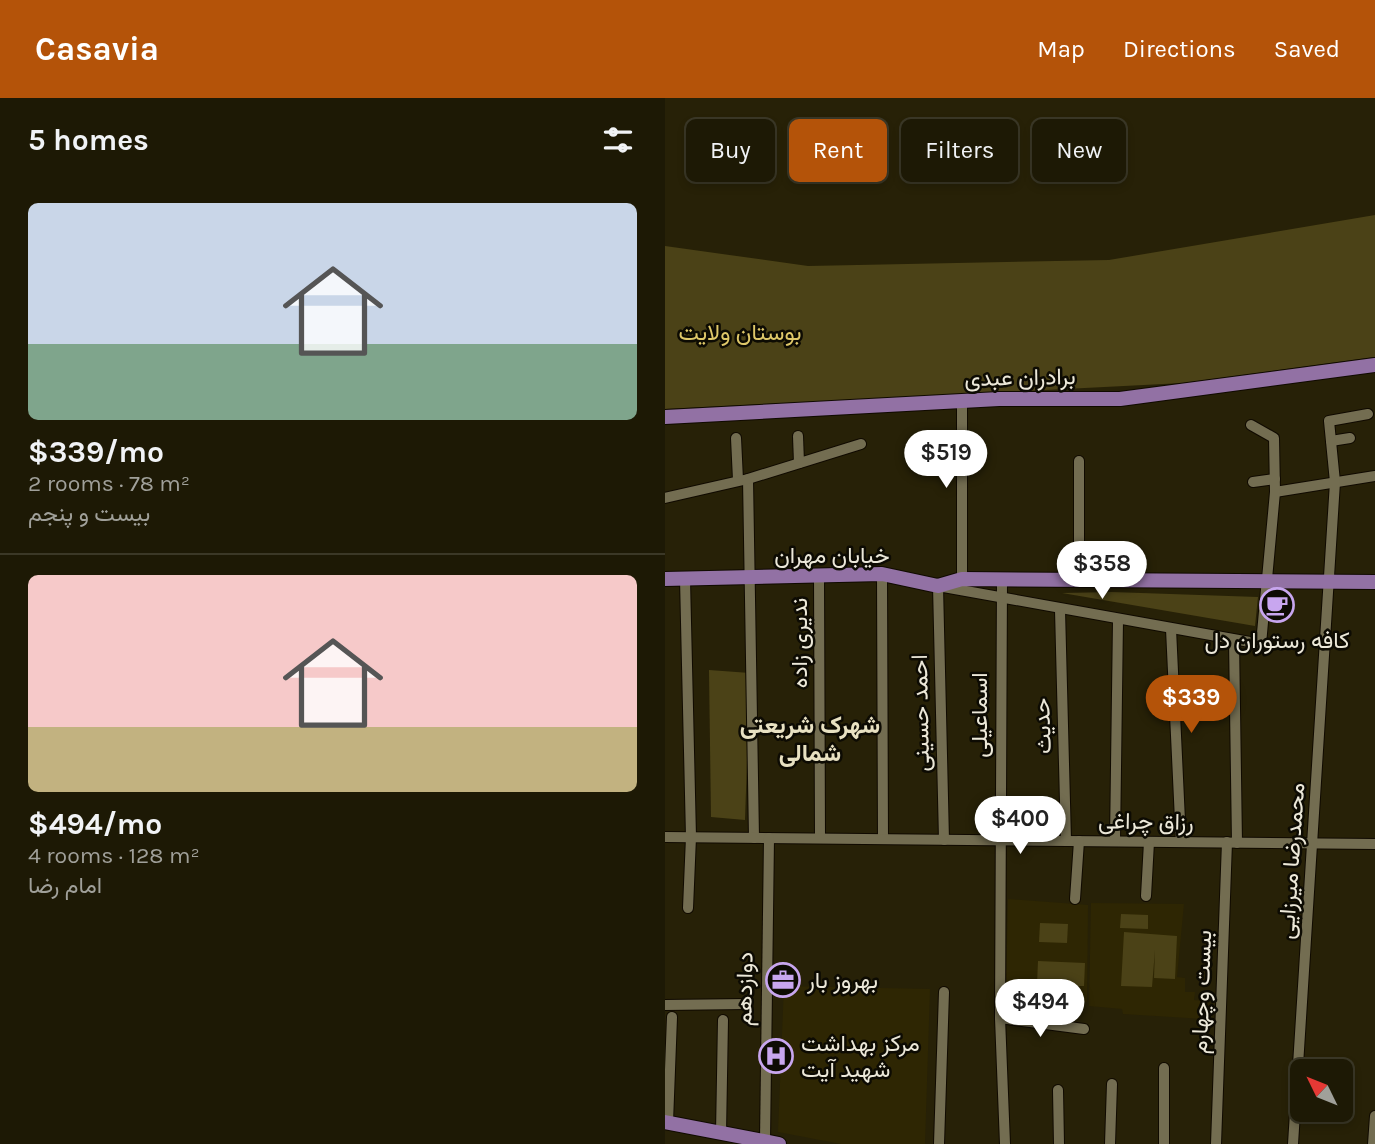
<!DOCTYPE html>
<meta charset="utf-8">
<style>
body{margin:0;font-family:Karla,Vazirmatn,sans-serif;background:#25220f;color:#f1f3f6;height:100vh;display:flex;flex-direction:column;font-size:26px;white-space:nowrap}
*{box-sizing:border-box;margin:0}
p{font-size:23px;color:#a0a09a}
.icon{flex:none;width:38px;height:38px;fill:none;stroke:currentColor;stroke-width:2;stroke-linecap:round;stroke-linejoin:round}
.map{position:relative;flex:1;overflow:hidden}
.panel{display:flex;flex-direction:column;background:#1d1905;width:665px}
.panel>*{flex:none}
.banner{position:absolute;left:21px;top:21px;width:583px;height:63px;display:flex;gap:14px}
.needle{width:46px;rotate:313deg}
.tools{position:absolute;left:625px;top:961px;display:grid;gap:14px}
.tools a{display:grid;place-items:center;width:63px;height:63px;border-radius:10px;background:#1d1905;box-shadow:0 4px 10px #0003,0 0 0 2px #3b3827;font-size:35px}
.price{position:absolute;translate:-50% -60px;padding:0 16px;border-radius:24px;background:#fff;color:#222;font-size:23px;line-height:46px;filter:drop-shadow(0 2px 4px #0008)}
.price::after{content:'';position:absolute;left:50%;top:42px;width:21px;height:16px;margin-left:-10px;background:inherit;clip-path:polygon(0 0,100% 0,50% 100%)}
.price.on{background:#b45309;color:#fff}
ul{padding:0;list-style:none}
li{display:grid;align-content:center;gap:14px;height:371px;padding:0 28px}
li+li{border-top:2px solid #3b3827}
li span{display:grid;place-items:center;height:217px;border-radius:10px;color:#555}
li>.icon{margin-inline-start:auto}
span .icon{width:126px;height:126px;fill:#fffc;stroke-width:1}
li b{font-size:30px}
h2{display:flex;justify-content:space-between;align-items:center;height:84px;padding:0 28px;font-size:30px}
.tag{padding:0 24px;border-radius:10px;background:#1d1905;box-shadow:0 4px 10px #0003,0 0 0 2px #3b3827;font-size:24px;line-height:63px}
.tag.on{background:#b45309;color:#fff}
header{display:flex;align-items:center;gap:42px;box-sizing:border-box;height:98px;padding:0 35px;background:#b45309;color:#fff}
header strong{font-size:33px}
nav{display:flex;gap:38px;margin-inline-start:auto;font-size:24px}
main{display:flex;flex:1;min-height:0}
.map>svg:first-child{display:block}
.built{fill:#2e2603}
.green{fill:#4b4217}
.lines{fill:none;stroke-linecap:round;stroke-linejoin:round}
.minor-casing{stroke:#100a00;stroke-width:12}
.major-casing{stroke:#100a00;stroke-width:16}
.minor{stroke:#736d51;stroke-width:10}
.major{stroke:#9271a4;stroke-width:14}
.labels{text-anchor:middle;stroke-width:5;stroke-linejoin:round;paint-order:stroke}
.park-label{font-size:23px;fill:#dfc869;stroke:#0d0b03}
.street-label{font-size:23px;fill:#ece8d9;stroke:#0d0b03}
.poi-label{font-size:23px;fill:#ece8d9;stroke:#0d0b03;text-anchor:start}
.neighbourhood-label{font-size:24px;font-weight:bold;fill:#e8e1c2;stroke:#0d0b03}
</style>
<header>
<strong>Casavia</strong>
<nav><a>Map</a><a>Directions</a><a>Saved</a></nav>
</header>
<main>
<section class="panel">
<h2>5 homes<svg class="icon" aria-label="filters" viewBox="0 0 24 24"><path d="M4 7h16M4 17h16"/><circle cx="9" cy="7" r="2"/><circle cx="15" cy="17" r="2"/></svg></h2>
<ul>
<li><span style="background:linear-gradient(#c9d6e8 65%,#7fa58c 0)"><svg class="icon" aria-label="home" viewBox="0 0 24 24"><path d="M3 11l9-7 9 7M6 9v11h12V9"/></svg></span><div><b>$339/mo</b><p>2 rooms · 78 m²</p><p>بیست و پنجم</p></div></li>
<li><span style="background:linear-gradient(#f6c9c9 70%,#c2b280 0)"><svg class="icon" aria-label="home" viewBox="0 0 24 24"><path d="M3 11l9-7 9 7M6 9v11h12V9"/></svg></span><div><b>$494/mo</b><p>4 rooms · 128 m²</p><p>امام رضا</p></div></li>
</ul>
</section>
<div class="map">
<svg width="710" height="1046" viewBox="0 0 710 1046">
<rect width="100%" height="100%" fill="#272107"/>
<g class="built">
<polygon points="343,801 423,807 422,904 341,895"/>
<polygon points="426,805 519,806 512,879 520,880 520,894 530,894 529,902 540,903 539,921 458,916 457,911 424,908"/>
<polygon points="119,888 265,891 260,1046 176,1046 113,1034"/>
</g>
<g class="green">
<polygon points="710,117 710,259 518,285 0,311 0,148 143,168 444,162"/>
<polygon points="447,494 593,499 590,528 397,495"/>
<polygon points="44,572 85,575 80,722 46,719"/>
<polygon points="456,816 483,817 483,831 455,830"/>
<polygon points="375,825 403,826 402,845 374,844"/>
<polygon points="459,834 512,838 510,881 489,880 490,852 487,889 456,888"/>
<polygon points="373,863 420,865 419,888 406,888 405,900 379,898 380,887 372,886"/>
</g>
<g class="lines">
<g class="minor-casing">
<g id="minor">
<polyline points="297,303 297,481"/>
<polyline points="133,338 134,365"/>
<polyline points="71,340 73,382"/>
<polyline points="666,343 685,340"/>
<polyline points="414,363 414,483"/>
<polyline points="83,381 89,740"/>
<polyline points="588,384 610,381"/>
<polyline points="610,394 710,378"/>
<polyline points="0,400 83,381 196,346"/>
<polyline points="154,476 155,740"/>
<polyline points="217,476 218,741"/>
<polyline points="20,481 26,739 23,810"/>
<polyline points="337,482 335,920 340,1046"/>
<polyline points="395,512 401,743"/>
<polyline points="506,531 516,744"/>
<polyline points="569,542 572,745"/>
<polyline points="0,739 710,746"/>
<polyline points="279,742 273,488 596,546 610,394 609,340 586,327"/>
<polyline points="450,743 453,522"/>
<polyline points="481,798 484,744"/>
<polyline points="410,801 414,743"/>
<polyline points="0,907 81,906"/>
<polyline points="335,920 419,931"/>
<polyline points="393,992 394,1046"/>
<polyline points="3,1024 7,919"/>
<polyline points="56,1035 58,922"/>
<polyline points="100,1043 104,740"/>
<polyline points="274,1046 279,894"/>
<polyline points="445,1046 447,986"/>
<polyline points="499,1046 499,970"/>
<polyline points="551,1046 562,744"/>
<polyline points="628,1046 670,384 664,323 703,316"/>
<polyline points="708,1046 710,1018"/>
</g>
</g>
<g class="major-casing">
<g id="major">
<polyline points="0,319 334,301 455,301 710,267"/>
<polyline points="0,481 217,476 273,488 297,481 710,484"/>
<polyline points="0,1024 114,1046"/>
</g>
</g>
<use href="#minor" class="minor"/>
<use href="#major" class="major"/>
</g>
<defs>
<g id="cafe-ring" transform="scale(1.75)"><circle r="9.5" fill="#0d0b03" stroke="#c8a6ef" stroke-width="1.5"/><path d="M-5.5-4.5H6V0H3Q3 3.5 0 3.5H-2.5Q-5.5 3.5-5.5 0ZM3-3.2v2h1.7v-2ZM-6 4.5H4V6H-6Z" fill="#c8a6ef"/></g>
<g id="office-ring" transform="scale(1.75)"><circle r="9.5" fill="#0d0b03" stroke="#c8a6ef" stroke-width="1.5"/><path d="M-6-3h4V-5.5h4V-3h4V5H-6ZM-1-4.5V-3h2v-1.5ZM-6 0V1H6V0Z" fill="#c8a6ef"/></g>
<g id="hospital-ring" transform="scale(1.75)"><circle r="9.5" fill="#0d0b03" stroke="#c8a6ef" stroke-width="1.5"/><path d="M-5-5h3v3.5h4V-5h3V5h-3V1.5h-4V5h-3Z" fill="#c8a6ef"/></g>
</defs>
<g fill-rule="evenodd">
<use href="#cafe-ring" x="612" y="507"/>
<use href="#office-ring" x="118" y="882"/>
<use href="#hospital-ring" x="111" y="958"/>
</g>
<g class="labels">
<g class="park-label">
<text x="75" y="242">بوستان ولایت</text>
</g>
<g class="street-label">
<text transform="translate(355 279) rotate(-1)" y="8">برادران عبدی</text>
<text x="167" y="465">خیابان مهران</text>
<text transform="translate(134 545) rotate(-90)" y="8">ندیری زاده</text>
<text transform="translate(255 615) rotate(-91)" y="8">احمد حسینی</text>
<text transform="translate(314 617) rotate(-90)" y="8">اسماعیلی</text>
<text transform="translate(377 628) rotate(-92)" y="8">حدیث</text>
<text transform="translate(481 723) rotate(1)" y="8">رزاق چراغی</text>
<text transform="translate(626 763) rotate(-86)" y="8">محمدرضا میرزایی</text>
<text transform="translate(79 891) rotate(-89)" y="8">دوازدهم</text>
<text transform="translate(536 894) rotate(-88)" y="8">بیست وچهارم</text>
</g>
<g class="poi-label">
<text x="612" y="550" text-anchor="middle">کافه رستوران دل</text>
<text x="142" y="890">بهروز بار</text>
<text x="136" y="953">مرکز بهداشت<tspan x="136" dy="26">شهید آیت</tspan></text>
</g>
<g class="neighbourhood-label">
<text x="145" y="635">شهرک شریعتی<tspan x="145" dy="28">شمالی</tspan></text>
</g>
</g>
</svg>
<div class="tools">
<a><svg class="needle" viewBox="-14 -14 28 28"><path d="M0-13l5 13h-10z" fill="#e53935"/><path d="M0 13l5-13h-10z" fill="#a0a09a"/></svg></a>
</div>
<b class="price" style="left:281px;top:392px">$519</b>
<b class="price" style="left:437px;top:503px">$358</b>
<b class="price on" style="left:526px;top:637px">$339</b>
<b class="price" style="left:355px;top:758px">$400</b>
<b class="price" style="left:375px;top:941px">$494</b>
<div class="banner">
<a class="tag">Buy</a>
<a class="tag on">Rent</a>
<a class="tag">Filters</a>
<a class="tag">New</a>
</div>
</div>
</main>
